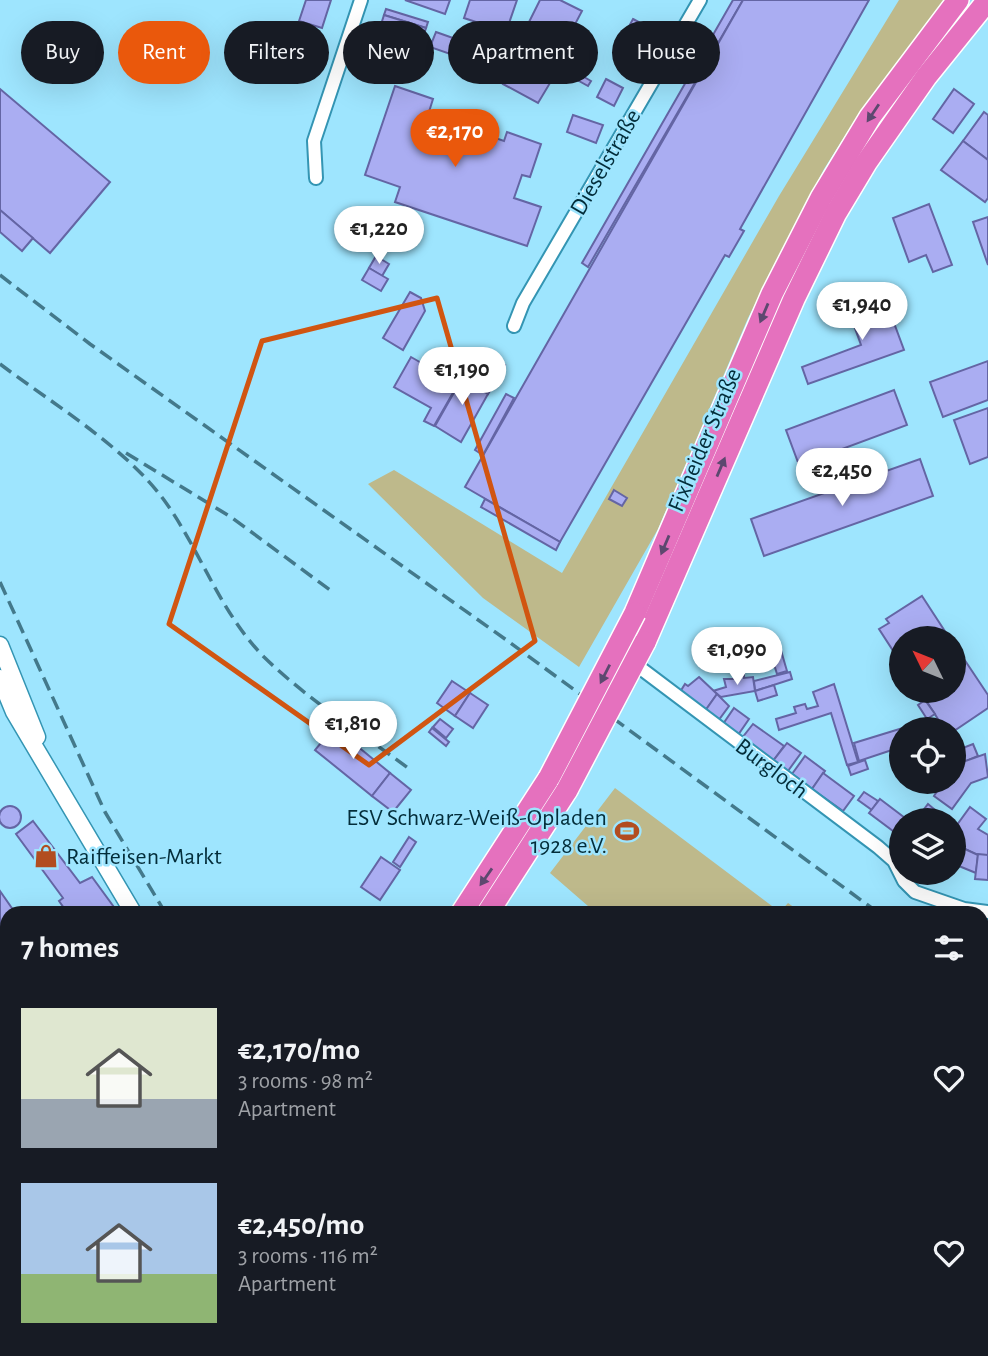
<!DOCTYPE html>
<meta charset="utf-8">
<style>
body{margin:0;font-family:"Alegreya Sans",sans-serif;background:#242831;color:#f1f3f6;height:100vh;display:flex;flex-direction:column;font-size:26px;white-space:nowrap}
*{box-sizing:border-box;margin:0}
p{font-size:23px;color:#9ea1a6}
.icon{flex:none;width:38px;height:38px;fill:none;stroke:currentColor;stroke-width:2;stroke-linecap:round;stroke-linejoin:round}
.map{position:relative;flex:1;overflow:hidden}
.drawer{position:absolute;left:0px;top:906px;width:989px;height:450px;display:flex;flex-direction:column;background:#171b24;border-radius:21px 21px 0 0;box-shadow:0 7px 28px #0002}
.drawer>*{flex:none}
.guide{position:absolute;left:21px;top:21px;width:947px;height:63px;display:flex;gap:14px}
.needle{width:46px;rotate:313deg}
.controls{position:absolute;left:889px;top:626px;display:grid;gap:14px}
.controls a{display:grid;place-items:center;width:77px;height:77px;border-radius:50%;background:#171b24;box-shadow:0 7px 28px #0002;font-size:35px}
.price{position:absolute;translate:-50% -60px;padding:0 16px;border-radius:24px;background:#fff;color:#222;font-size:23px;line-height:46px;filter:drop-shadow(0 2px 4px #0008)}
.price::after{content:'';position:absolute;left:50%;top:42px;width:21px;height:16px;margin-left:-10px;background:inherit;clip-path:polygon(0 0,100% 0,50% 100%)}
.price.on{background:#ea580c;color:#fff}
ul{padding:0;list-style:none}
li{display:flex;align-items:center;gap:21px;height:175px;padding:0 21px}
li span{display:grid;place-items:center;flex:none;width:196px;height:140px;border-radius:0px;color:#555}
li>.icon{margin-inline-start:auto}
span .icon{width:84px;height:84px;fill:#fffc;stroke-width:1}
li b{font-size:30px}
h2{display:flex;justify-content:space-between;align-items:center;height:84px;padding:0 21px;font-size:30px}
.tag{padding:0 24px;border-radius:32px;background:#171b24;box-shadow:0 7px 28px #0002;font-size:24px;line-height:63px}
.tag.on{background:#ea580c;color:#fff}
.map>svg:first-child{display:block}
.green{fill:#beb98b}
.building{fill:#aaadf2;stroke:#6465a4;stroke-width:2}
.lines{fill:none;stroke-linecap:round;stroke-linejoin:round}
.street-casing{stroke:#3495b3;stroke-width:16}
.secondary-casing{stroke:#3495b3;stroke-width:19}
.highway-casing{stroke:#fff;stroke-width:24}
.street{stroke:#fff;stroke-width:12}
.secondary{stroke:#fff;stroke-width:16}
.highway{stroke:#e571be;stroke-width:21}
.rail{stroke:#43798b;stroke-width:3.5;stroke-dasharray:14 7;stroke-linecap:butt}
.highway-bridge-casing{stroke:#fff;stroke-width:24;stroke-linecap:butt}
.highway-bridge{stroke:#e571be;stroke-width:21}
.oneway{fill:#5d486f}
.marked{fill:none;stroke:#d15511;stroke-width:5;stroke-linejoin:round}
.labels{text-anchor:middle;stroke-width:5;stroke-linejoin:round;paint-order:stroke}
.street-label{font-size:24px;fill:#032d3a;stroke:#9ee5fe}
.poi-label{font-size:24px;fill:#032d3a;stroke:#9ee5fe;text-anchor:end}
</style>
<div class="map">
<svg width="988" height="1356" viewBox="0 0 988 1356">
<rect width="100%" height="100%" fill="#9ee5fe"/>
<g class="green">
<polygon points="899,0 944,0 862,109 824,169 748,318 658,529 579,667 483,598 368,484 394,470 562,573 779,196"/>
<polygon points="615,788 780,912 788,903 802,913 596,913 550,873"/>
<polygon points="982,1044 988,1048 988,1344 982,1340"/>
</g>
<g class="building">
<polygon points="306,0 331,0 322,28 299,21"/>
<polygon points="405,0 450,0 445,14"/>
<polygon points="470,0 517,0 506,32 464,18"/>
<polygon points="540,0 560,0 582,11 573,28 587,35 571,66 558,59 560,55 541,46 548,32 529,22"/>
<polygon points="733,0 743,0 588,267 582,263"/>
<polygon points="743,0 869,0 740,229 744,231 729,257 725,255 560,542 465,487"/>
<polygon points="386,9 428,22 426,28 384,15"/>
<polygon points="384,15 426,28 412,72 370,59"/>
<polygon points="633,19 657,32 642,58 623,47 631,33 627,30"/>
<polygon points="436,32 507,57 502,72 430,47"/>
<polygon points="515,64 550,83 538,103 503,84"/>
<polygon points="565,66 591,81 588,86 561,71"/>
<polygon points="606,79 623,88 614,106 597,97"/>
<polygon points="395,86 433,99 428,115 504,141 507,132 541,144 530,177 522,175 514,198 541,207 527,246 395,202 400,187 365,175"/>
<polygon points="0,89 110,182 50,253 0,210"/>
<polygon points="954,89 974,104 953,133 933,119"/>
<polygon points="984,112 988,115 988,160 963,141"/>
<polygon points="573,115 603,125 596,143 567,132"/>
<polygon points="963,141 988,160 988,198 985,202 941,170"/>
<polygon points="929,204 952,265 933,272 926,255 909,262 893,218"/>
<polygon points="0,210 33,238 22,251 0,232"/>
<polygon points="988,217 988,265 973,222"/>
<polygon points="376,256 389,264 382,276 369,268"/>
<polygon points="369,268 388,279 381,291 362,280"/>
<polygon points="410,292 421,298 425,311 403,350 383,338"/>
<polygon points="884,296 904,350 808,384 802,367 861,345 848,309"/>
<polygon points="411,357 458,384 434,426 424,421 431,408 394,387"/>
<polygon points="495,359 505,365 488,394 478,388"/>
<polygon points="988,361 988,400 943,417 930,382"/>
<polygon points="469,366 479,372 472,385 488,394 461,442 435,426"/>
<polygon points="894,390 907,425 799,465 786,430"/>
<polygon points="506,394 514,398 483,455 475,450"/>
<polygon points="988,408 988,457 970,464 954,420"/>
<polygon points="920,459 933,496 764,556 751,519"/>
<polygon points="614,490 627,498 622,506 609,499"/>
<polygon points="485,499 560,542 556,550 481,507"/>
<polygon points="922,596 950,639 901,639 901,663 879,629 889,623 886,619"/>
<polygon points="954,644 988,695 988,708 954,731 945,730 920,691 954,691"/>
<polygon points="780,647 787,671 777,674 770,651"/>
<polygon points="790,672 792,679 755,691 754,681"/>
<polygon points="744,675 744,678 753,677 755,691 721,697 713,691 726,687 724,679 737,679 737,676"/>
<polygon points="699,677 717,694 705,711 680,692 685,684 688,686"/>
<polygon points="452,681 470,693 455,716 437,703"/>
<polygon points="834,684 858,762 847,765 831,713 779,730 776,719 796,713 794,707 805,704 807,709 818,706 813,692"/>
<polygon points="774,685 777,695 758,701 755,691"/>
<polygon points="470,693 488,705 473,728 455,716"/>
<polygon points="717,694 729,706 718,721 705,711"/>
<polygon points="925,700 935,714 927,719 918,705"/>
<polygon points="734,708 749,719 738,735 723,724"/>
<polygon points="440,719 453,729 446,738 433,727"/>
<polygon points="753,724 784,746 773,761 742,738"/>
<polygon points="334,727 390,773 372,796 315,750"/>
<polygon points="906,727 907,730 901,730 901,747 859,761 854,743"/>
<polygon points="432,728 449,742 446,746 429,732"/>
<polygon points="787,743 801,753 788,771 773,761"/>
<polygon points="973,744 978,756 964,762 960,749"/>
<polygon points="985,754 988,777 971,783 952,809 934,796 943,782 954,782 957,764"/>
<polygon points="805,756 825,771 812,789 792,774"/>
<polygon points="865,760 868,769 851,775 848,766"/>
<polygon points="390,773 411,790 393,812 372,796"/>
<polygon points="823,773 854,796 843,811 812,789"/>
<polygon points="864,792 878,801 872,810 858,800"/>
<polygon points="880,799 909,821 901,821 901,837 869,813"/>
<polygon points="928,804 934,809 923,821 918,817"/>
<circle cx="10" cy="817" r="11"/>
<polygon points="970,807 986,819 978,829 988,835 988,855 978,855 954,844 954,829"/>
<polygon points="33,821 80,883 92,877 119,914 63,914 66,911 59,901 63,898 16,834"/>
<polygon points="409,837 416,842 400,867 393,862"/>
<polygon points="954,844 978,855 976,873 954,864"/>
<polygon points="978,854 988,855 988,880 975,879"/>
<polygon points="381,857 400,870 380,900 361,887"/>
<polygon points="0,891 16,914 7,914 7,982 0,972"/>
<polygon points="7,1106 7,1200 0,1204 3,1208 0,1210 0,1113"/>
<polygon points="3,1208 7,1215 7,1230 0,1235 0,1210"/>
<polygon points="7,1230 7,1287 0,1291 0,1235"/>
<polygon points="127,1349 203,1349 205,1351 198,1356 117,1356"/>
<polygon points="224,1349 258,1349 248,1356 226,1356"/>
<polygon points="258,1349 297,1349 287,1356 248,1356"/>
<polygon points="328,1349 424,1349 429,1356 318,1356"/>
<polygon points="424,1349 455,1349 445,1356 429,1356"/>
<polygon points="455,1349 507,1349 512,1356 445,1356"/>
<polygon points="609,1349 656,1349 634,1356 611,1356"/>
</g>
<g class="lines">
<g class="street-casing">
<g id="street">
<polyline points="316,178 314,141 361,0"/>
<polyline points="514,326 523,303 700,0"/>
<polyline points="631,661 878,847 894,861 904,881 915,892 964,909 988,912"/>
</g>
</g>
<g class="secondary-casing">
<g id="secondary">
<polyline points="0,645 37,737"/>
<polyline points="0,678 14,712 134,914"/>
<polyline points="0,1082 7,1078"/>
<polyline points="553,1349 558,1356"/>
</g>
</g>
<g class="highway-casing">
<g id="highway">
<polyline points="635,613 772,294 821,198 870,117 958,0"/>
<polyline points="645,642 794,299 836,213 866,163 926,77 988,0"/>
<polyline points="461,914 549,778"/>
<polyline points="487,914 567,790"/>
<polyline points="37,1356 44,1349"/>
<polyline points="74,1356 82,1349"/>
</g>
</g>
<use href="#street" class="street"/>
<use href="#secondary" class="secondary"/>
<use href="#highway" class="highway"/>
<g class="rail">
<polyline points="0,275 90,344 505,639 880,914"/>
<path d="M0,364c53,40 125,83 164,136 37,51 55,111 100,157 44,43 99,77 148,114"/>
<polyline points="126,453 231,517 334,593"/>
<polyline points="0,582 105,812 166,914"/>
<polyline points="982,988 988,993"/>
<polyline points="763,1349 783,1356"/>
<polyline points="786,1349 807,1356"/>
</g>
<g class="highway-bridge-casing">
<g id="highway-bridge">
<polyline points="549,778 635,613"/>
<polyline points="567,790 645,642"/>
</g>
</g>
<use href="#highway-bridge" class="highway-bridge"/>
</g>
<defs><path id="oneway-solid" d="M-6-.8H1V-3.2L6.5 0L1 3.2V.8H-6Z" transform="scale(1.75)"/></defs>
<g class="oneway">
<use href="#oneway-solid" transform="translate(873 113) rotate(124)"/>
<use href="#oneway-solid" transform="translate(764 313) rotate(113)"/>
<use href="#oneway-solid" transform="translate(721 467) rotate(-67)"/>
<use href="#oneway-solid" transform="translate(665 545) rotate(113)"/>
<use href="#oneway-solid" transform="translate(605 674) rotate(117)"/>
<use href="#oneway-solid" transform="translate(486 877) rotate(125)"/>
</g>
<path class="marked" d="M437,298l98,343 -166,124 -200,-141 93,-283z"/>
<defs>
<g id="stadium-bare" transform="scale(1.89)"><path d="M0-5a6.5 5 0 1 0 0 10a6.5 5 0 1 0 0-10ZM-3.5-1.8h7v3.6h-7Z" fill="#b24d20" stroke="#9ee5fe" stroke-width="2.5" paint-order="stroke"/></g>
<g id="shop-bare" transform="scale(1.89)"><path d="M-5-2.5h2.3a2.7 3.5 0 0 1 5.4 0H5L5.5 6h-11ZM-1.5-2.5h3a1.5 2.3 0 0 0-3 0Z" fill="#b24d20" stroke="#9ee5fe" stroke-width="2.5" paint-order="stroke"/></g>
</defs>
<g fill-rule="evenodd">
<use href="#stadium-bare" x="627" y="831"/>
<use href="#shop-bare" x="46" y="856"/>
</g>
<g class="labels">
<g class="street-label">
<text transform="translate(605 162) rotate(-60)" y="8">Dieselstraße</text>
<text transform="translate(704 440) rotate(-67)" y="8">Fixheider Straße</text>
<text transform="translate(772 768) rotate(37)" y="8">Burgloch</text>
</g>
<g class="poi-label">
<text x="607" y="825">ESV Schwarz-Weiß-Opladen<tspan x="607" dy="28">1928 e.V.</tspan></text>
<text x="66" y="864" text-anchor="start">Raiffeisen-Markt</text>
</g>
</g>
</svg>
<div class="controls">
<a><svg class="needle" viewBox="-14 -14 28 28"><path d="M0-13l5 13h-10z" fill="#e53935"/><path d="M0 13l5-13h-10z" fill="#9ea1a6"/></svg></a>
<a><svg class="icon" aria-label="locate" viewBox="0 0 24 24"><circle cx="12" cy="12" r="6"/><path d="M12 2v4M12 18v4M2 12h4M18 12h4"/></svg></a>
<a><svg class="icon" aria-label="layers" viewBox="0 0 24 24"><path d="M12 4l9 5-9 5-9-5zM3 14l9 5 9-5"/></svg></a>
</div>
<b class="price on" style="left:455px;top:169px">€2,170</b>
<b class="price" style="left:379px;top:266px">€1,220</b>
<b class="price" style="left:862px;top:342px">€1,940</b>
<b class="price" style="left:462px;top:407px">€1,190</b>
<b class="price" style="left:842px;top:508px">€2,450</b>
<b class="price" style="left:737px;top:687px">€1,090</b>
<b class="price" style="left:353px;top:761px">€1,810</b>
<div class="guide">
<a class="tag">Buy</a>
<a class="tag on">Rent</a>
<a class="tag">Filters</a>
<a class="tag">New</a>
<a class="tag">Apartment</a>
<a class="tag">House</a>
</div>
<section class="drawer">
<h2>7 homes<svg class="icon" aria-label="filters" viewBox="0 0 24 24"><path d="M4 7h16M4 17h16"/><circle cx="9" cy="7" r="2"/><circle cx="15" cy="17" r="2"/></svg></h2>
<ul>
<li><span style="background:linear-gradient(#dfe7d0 65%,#9aa5b1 0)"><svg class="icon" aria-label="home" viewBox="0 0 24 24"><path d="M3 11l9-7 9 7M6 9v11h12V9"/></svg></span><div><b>€2,170/mo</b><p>3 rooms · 98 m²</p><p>Apartment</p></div><svg class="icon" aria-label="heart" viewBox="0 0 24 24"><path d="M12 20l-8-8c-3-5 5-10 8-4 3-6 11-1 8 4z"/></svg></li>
<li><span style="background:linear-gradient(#a9c7e8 65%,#8fb573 0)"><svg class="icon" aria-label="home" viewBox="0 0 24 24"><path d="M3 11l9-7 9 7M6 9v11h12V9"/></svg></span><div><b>€2,450/mo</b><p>3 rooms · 116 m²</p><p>Apartment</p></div><svg class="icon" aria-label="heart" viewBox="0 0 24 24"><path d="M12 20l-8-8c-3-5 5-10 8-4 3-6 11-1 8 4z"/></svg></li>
</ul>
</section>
</div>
